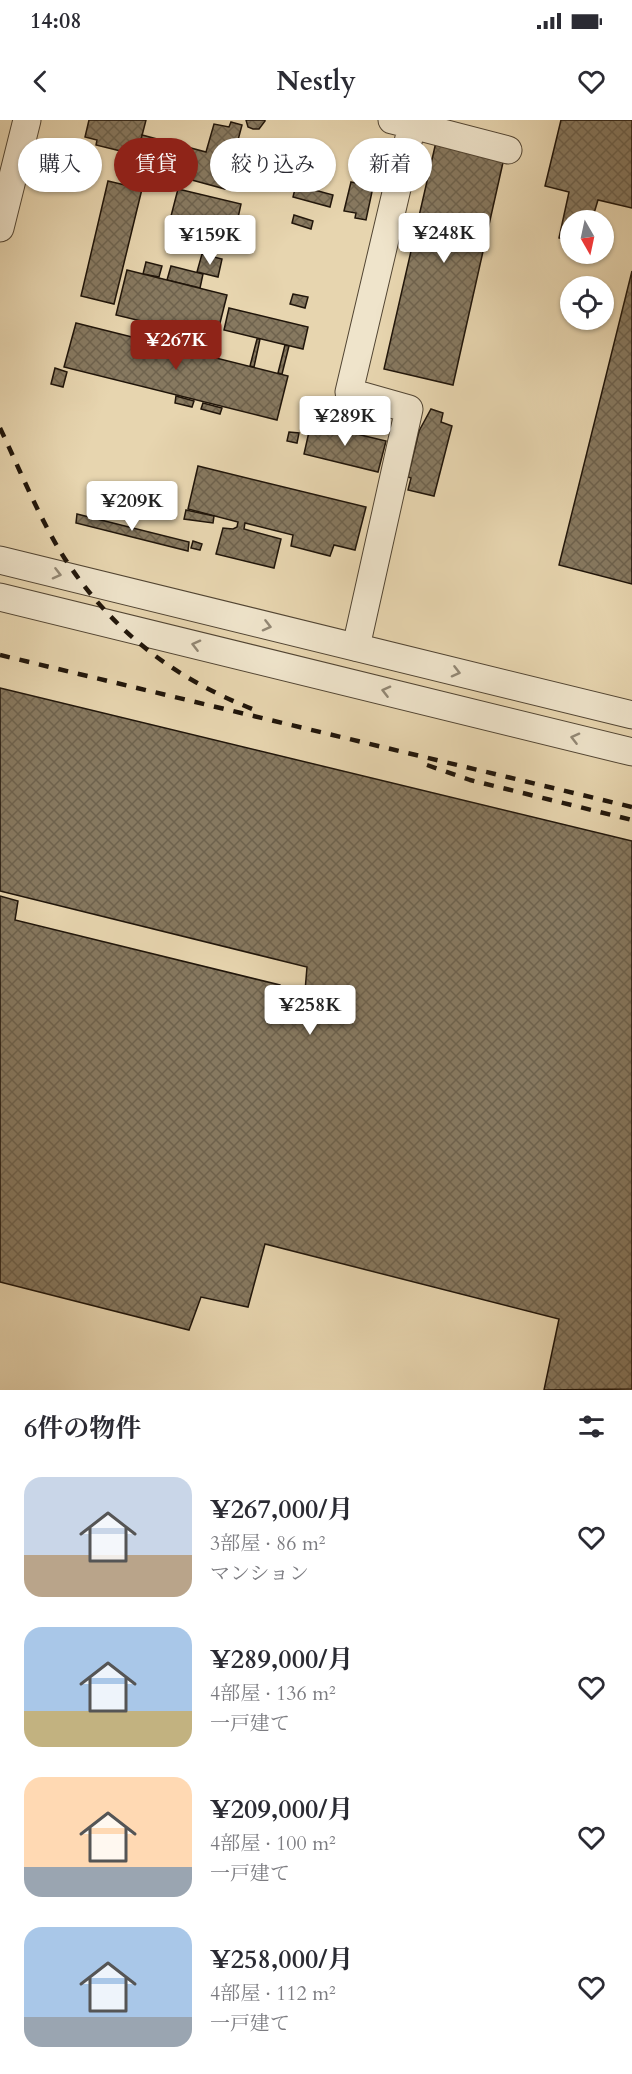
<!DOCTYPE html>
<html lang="ja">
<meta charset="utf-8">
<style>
body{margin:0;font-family:Cardo,"Noto Serif JP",serif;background:#f7f7f7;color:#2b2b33;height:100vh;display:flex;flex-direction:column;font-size:22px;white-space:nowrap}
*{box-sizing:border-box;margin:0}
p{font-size:20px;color:#7c7c81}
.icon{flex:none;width:33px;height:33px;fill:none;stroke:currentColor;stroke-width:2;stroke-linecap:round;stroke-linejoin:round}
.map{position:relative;height:1270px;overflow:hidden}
.details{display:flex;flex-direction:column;background:#fff;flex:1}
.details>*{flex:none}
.guide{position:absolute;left:18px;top:18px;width:597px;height:54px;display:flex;gap:12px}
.needle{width:39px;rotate:171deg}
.buttons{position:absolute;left:560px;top:90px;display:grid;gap:12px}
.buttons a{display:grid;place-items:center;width:54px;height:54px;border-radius:50%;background:#fff;box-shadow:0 2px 4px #0004;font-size:30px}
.price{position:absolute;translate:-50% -51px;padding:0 14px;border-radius:6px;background:#fff;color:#222;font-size:20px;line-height:39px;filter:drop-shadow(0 2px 3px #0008)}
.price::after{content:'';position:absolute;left:50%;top:36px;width:18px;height:14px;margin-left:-9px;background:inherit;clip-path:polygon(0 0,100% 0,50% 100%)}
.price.current{background:#8f2418;color:#fff}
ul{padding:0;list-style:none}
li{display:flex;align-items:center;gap:18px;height:150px;padding:0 24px}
li span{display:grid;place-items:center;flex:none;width:168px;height:120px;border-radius:18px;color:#555}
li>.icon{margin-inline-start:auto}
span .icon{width:72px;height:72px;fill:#fffc;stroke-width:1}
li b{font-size:26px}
h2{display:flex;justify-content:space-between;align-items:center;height:72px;padding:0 24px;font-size:26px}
.pill{padding:0 21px;border-radius:27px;background:#fff;box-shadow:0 2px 4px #0004;font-size:21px;line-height:54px}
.pill.current{background:#8f2418;color:#fff}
.status{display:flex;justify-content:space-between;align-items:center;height:42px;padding:0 30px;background:#fff;direction:ltr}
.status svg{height:16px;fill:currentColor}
header{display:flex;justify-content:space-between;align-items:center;height:78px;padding:0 24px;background:#fff;font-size:27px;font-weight:700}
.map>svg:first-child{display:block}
.building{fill:url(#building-cross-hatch);stroke:#20150a;stroke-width:1.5}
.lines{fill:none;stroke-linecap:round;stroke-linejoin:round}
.minor-casing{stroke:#524533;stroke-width:29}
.minor{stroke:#efe4cb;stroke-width:27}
.rail{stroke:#20150a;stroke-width:4.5;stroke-dasharray:10 10;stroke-linecap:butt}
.oneway{stroke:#928774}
</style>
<div class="status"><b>14:08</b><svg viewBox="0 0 49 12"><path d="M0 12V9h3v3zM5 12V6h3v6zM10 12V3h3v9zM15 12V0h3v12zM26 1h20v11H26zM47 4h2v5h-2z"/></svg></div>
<header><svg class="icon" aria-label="back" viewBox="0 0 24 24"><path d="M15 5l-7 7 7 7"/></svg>Nestly<svg class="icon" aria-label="heart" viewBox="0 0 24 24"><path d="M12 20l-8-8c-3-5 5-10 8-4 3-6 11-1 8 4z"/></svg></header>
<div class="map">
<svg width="632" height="1270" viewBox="0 0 632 1270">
<defs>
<pattern id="building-cross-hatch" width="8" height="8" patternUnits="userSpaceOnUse" patternTransform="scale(1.5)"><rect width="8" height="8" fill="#877960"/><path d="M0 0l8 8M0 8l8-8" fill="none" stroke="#6e624d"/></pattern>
</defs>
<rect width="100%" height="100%" fill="#e7d5af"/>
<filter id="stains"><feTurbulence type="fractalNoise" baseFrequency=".00333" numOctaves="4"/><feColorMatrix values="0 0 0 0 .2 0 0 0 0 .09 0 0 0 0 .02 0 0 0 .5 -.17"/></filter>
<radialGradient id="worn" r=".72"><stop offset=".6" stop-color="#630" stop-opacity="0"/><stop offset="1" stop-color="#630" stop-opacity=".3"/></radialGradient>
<g class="building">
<polygon points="89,0 146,0 137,35 96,25 97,20 85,17"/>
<polygon points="246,0 265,0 265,1 259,9 253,9 248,7"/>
<polygon points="561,0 632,0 632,88 598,80 592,100 570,100 570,120 559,118 569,72 545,66"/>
<polygon points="231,2 242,5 225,69 144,47 150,24 141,21 142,15 206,32 214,4 229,7"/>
<polygon points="436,22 504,38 453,265 384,249"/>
<polygon points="77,23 86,25 78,57 69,54"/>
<circle cx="257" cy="48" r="19"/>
<polygon points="124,33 139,37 136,48 121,44"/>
<polygon points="357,42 375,49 378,53 377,59 355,61"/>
<polygon points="108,61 142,69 114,184 81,176"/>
<polygon points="351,62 373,67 366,100 355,98 356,93 344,91"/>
<polygon points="296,65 333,75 330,87 293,77"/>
<polygon points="178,69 241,84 234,116 170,100"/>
<polygon points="294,95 313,101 311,109 292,103"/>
<polygon points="202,134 222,139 218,157 197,152"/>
<polygon points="146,142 162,146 159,157 143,154"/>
<polygon points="171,146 203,154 200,168 167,160"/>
<polygon points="127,150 227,175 216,219 116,195"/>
<polygon points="632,151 632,464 559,445"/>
<polygon points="293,174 308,177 305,188 290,184"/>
<polygon points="229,188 308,207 303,229 224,210"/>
<polygon points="142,201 146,203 142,219 137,218"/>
<polygon points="76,203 288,256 277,300 64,247"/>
<polygon points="168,208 173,209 169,226 164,225"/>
<polygon points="257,219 260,219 254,247 250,246"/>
<polygon points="285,225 289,226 282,254 278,253"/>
<polygon points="55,248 67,252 63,267 51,264"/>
<polygon points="176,276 194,281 192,287 175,283"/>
<polygon points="203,283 222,288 220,294 201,289"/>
<polygon points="307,287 337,293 334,307 304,299"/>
<polygon points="431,289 443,293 441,302 452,306 434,376 408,370 411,358 408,357 419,311"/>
<polygon points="311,303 386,321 378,352 304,334"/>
<polygon points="289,312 299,313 297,323 287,321"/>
<polygon points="198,346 366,387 355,430 334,425 330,436 291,426 293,415 245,403 244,409 281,419 274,448 216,434 223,408 233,409 237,407 238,402 188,389"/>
<polygon points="186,390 214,396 213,403 184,399"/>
<polygon points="77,394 189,422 188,431 76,403"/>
<polygon points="193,421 202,424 200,430 191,428"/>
<polygon points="0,568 632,721 632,1269 544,1270 559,1199 265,1124 248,1187 201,1177 189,1210 0,1162 0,776 18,781 15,800 280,865 286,871 305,871 307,847 0,771"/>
</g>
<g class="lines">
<g class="minor-casing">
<g id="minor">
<polyline points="412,5 508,30"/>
<polyline points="0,108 27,0"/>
<polyline points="0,440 632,595"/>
<polyline points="0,477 632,632"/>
<polyline points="356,527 409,289 349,272 412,5 392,0"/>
</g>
</g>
<use href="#minor" class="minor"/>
<g class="rail">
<path d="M0,308c21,44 39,90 65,131 48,73 110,120 190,151"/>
<polyline points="0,535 632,687"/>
<polyline points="427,645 470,660 632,700"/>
</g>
</g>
<defs><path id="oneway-chevron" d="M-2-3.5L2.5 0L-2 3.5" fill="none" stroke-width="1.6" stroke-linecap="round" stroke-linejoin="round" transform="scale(1.5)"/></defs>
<g class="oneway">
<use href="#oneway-chevron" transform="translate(57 454) rotate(14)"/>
<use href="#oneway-chevron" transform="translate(267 506) rotate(14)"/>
<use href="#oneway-chevron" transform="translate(196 525) rotate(-166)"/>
<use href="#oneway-chevron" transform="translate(456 552) rotate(14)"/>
<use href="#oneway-chevron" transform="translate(386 571) rotate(-166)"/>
<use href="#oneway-chevron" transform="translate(575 618) rotate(-166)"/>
</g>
<rect width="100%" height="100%" filter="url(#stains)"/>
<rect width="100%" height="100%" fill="url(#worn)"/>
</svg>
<div class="buttons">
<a><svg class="needle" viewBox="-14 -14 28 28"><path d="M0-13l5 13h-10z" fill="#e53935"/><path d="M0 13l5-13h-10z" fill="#7c7c81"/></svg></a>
<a><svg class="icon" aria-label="locate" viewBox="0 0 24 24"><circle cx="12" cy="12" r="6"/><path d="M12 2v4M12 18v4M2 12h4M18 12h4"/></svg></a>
</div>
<b class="price" style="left:444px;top:144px">¥248K</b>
<b class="price" style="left:210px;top:146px">¥159K</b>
<b class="price current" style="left:176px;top:251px">¥267K</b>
<b class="price" style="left:345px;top:327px">¥289K</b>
<b class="price" style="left:132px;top:412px">¥209K</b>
<b class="price" style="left:310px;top:916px">¥258K</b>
<div class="guide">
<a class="pill">購入</a>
<a class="pill current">賃貸</a>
<a class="pill">絞り込み</a>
<a class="pill">新着</a>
</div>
</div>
<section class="details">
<h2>6件の物件<svg class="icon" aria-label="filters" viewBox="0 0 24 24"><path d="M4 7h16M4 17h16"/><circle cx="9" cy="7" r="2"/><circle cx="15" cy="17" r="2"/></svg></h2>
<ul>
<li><span style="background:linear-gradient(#c9d6e8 65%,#b9a48a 0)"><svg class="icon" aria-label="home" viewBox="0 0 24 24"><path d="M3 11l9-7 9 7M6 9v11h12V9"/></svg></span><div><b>¥267,000/月</b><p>3部屋 · 86 m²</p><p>マンション</p></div><svg class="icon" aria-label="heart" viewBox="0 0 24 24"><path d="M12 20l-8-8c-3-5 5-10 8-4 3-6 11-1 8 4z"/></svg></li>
<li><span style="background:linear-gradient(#a9c7e8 70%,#c2b280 0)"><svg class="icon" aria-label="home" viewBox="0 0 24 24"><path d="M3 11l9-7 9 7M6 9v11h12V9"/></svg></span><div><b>¥289,000/月</b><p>4部屋 · 136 m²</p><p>一戸建て</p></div><svg class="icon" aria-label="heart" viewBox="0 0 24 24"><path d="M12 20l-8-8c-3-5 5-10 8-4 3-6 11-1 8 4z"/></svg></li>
<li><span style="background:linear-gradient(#ffd9b3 75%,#9aa5b1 0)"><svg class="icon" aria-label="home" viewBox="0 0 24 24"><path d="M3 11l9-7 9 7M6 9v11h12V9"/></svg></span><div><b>¥209,000/月</b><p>4部屋 · 100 m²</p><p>一戸建て</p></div><svg class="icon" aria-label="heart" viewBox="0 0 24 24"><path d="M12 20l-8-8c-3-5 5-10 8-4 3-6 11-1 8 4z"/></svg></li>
<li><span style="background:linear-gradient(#a9c7e8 75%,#9aa5b1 0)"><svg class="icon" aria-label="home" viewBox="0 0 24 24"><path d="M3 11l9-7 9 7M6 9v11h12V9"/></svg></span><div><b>¥258,000/月</b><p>4部屋 · 112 m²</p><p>一戸建て</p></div><svg class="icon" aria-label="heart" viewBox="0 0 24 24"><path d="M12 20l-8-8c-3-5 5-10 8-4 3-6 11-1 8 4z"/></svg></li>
</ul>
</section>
